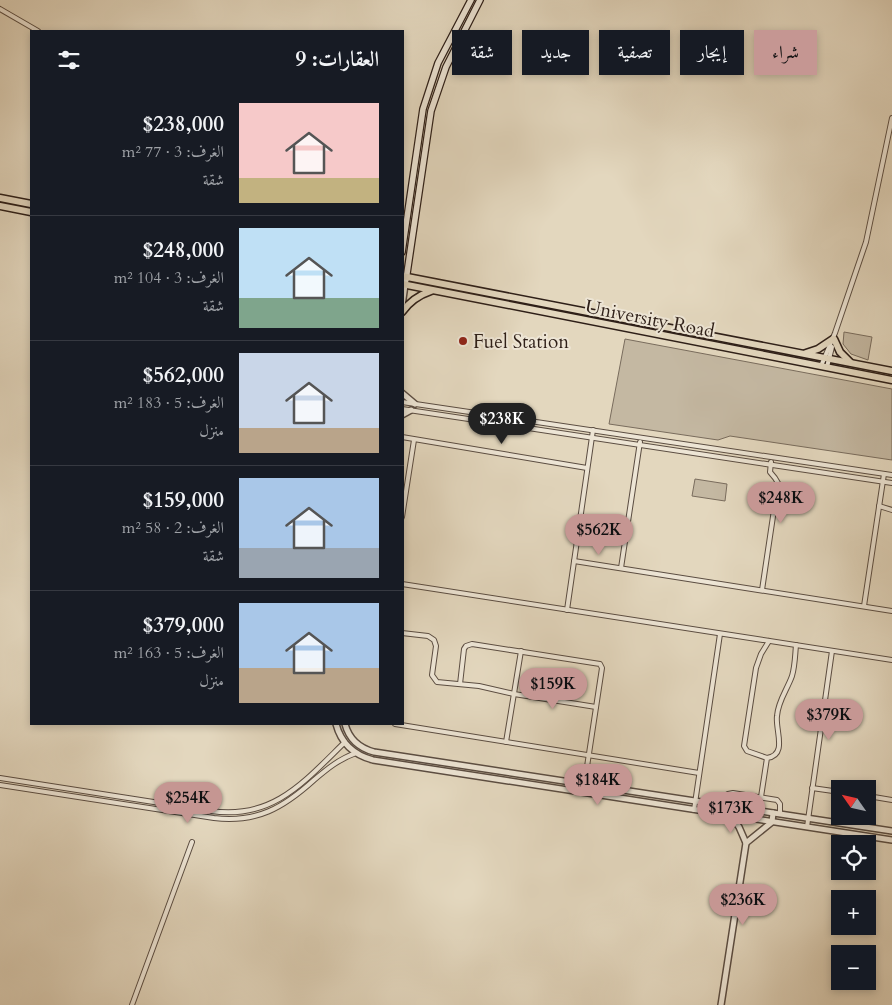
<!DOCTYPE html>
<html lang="ar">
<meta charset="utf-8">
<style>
body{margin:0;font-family:Cardo,Amiri,serif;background:#20242c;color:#f1f3f6;direction:rtl;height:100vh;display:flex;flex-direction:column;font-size:19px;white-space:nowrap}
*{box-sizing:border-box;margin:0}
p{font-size:16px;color:#9ea1a6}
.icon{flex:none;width:28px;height:28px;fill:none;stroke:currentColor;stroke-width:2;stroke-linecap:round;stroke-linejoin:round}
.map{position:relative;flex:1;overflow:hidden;direction:ltr}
.drawer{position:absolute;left:30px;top:30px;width:374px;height:695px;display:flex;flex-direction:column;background:#171b24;border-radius:0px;box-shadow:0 2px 8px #0003;direction:rtl}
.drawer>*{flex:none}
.banner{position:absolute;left:419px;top:30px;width:398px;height:45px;direction:rtl;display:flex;gap:10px}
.needle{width:32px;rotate:304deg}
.fabs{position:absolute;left:831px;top:780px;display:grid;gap:10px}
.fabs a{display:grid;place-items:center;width:45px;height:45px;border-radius:0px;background:#171b24;box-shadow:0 2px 8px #0003;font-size:25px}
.price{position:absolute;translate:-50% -42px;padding:0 11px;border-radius:18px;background:#c59692;color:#111;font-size:16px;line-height:32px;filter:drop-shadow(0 1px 2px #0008)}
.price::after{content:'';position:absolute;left:50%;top:30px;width:15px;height:11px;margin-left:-8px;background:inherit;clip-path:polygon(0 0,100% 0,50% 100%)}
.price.current{background:#222;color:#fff}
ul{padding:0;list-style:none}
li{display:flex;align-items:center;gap:15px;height:125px;padding:0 25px}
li+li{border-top:1px solid #363941}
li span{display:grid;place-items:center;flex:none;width:140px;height:100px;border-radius:0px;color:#555}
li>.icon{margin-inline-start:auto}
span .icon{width:60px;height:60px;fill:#fffc;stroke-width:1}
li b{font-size:21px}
h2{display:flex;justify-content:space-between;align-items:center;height:60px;padding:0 25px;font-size:21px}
.pill{padding:0 18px;border-radius:0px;background:#171b24;box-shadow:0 2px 8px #0003;font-size:18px;line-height:45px}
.pill.current{background:#c59692;color:#111}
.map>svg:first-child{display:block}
.green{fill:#c4b8a2;stroke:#796c5d}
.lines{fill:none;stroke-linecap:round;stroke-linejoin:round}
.minor-casing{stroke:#5b4d42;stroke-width:6}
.tertiary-casing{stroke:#5b4d42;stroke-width:8}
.secondary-casing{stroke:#2e1f18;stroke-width:8}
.trunk-casing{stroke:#2e1f18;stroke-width:9}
.minor{stroke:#ede5d5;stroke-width:4}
.tertiary{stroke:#ede5d5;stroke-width:5}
.secondary{stroke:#ede5d5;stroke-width:5.5}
.trunk{stroke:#e3d7be;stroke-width:6}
.poi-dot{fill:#8f2418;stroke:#ede5d5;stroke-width:2}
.labels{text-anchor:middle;stroke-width:4;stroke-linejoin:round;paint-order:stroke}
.street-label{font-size:19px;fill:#2e1f18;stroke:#ede5d5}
.poi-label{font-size:19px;fill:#2e1f18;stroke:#ede5d5;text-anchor:start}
</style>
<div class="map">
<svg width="892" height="1005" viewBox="0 0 892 1005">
<rect width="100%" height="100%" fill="#e3d7be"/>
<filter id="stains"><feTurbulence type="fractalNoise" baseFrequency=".004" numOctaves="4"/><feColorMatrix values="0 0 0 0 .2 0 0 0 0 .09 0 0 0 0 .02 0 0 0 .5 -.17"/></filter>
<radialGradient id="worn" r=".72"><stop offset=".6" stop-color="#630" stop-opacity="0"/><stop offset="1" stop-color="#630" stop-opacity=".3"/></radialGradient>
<g class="green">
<polygon points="844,332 872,337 868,360 851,354 843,344"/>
<polygon points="625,339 892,389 892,460 730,436 718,440 609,424"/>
<polygon points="695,479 727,484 725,501 692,496"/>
</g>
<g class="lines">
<g class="minor-casing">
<g id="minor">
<polyline points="0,9 38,31"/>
<polyline points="821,366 835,333 866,242 892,118"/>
<polyline points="827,367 832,347"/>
<polyline points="402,402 892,475"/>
<polyline points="402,409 892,483"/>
<polyline points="402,437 587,468"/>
<polyline points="879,506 892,510"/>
<polyline points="402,517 414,440"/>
<polyline points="574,561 892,611"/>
<polyline points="621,568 640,442"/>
<polyline points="402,584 892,660"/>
<polyline points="762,590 778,483 775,478 770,472 771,462"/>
<polyline points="864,606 884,474"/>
<polyline points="567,610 593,430"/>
<polyline points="402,633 428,636 434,640 436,646 432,675 437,682 479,686 514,694 596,707"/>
<polyline points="460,684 464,649 466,646 472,644 600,664 602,668 583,793"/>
<polyline points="395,724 699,773"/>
<polyline points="506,742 521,651"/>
<polyline points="767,758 747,751 744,746 756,668 761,654 769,641"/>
<path d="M0,778l211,33c62,9 93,-29 134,-69"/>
<path d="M0,785l214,33c43,5 69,-10 100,-38 13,-11 25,-21 42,-27"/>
<polyline points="812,788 840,792"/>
<polyline points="868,796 892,800"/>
<path d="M761,797l6,-39c21,-3 8,-28 10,-42 1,-15 10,-26 15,-40 3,-10 3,-20 4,-31"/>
<polyline points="726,806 728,794 733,793 777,800 780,804 780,814"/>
<polyline points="694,810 720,634"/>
<polyline points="807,827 832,651"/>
<polyline points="132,1005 192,842"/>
</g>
</g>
<g class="tertiary-casing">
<g id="tertiary">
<polyline points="402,306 405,285"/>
<polyline points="402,393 415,404"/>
<polyline points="402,415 411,410"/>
<path d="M336,724c5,19 18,31 37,36l519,80"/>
<path d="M345,724c4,15 14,24 29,28l518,79"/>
<polyline points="746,843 772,822 773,813"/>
<polyline points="721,1005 746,843 739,827 731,816 732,807"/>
</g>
</g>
<g class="secondary-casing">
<g id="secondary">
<polyline points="402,252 423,109 438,63 471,0"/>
<polyline points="406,280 431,111 446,67 480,0"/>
</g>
</g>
<g class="trunk-casing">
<g id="trunk">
<polyline points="0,198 31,204"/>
<polyline points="0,206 31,212"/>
<polyline points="402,276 892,371"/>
<polyline points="402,284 892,380"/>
<path d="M402,312c8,-11 17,-17 29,-21"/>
<polyline points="834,339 840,352 850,362"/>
<polyline points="806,353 818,349 833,339"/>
</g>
</g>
<use href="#minor" class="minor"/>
<use href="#tertiary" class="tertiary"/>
<use href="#secondary" class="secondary"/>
<use href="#trunk" class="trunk"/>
</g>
<circle class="poi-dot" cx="463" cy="341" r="5"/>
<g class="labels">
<g class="street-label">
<text transform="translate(650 318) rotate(11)" y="7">University Road</text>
</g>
<g class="poi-label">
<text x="473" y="348">Fuel Station</text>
</g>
</g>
<rect width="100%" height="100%" filter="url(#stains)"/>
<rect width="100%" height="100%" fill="url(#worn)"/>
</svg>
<div class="fabs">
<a><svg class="needle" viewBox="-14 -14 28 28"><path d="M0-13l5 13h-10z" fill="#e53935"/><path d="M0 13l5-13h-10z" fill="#9ea1a6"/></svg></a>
<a><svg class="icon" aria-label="locate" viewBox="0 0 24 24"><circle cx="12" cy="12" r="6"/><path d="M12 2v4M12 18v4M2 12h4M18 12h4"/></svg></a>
<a>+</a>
<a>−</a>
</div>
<b class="price current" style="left:502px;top:445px">$238K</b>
<b class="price" style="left:781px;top:524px">$248K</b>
<b class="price" style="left:599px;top:556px">$562K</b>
<b class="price" style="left:553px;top:710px">$159K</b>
<b class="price" style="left:829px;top:741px">$379K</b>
<b class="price" style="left:598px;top:806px">$184K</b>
<b class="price" style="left:188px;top:824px">$254K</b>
<b class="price" style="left:731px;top:834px">$173K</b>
<b class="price" style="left:743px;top:926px">$236K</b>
<div class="banner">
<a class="pill current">شراء</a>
<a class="pill">إيجار</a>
<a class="pill">تصفية</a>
<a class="pill">جديد</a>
<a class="pill">شقة</a>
</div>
<section class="drawer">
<h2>العقارات: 9<svg class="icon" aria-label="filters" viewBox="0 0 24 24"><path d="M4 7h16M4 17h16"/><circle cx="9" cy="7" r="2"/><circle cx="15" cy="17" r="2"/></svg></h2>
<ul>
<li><span style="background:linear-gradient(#f6c9c9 75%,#c2b280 0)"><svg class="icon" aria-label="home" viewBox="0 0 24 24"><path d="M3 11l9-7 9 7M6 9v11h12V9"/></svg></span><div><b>$238,000</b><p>الغرف: 3 · 77 m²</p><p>شقة</p></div></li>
<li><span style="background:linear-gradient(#bfe0f5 70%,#7fa58c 0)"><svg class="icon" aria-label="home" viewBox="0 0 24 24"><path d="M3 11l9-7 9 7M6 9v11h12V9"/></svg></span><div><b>$248,000</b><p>الغرف: 3 · 104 m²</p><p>شقة</p></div></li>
<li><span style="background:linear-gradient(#c9d6e8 75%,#b9a48a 0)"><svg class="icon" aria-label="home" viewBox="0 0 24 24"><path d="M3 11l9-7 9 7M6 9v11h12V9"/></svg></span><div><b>$562,000</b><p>الغرف: 5 · 183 m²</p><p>منزل</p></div></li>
<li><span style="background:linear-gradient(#a9c7e8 70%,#9aa5b1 0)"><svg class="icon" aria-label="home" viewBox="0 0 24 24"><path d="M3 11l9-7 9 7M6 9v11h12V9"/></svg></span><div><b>$159,000</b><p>الغرف: 2 · 58 m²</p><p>شقة</p></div></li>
<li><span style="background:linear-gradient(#a9c7e8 65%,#b9a48a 0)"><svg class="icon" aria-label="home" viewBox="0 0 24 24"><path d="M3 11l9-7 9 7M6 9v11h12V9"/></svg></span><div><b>$379,000</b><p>الغرف: 5 · 163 m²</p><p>منزل</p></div></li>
</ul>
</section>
</div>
